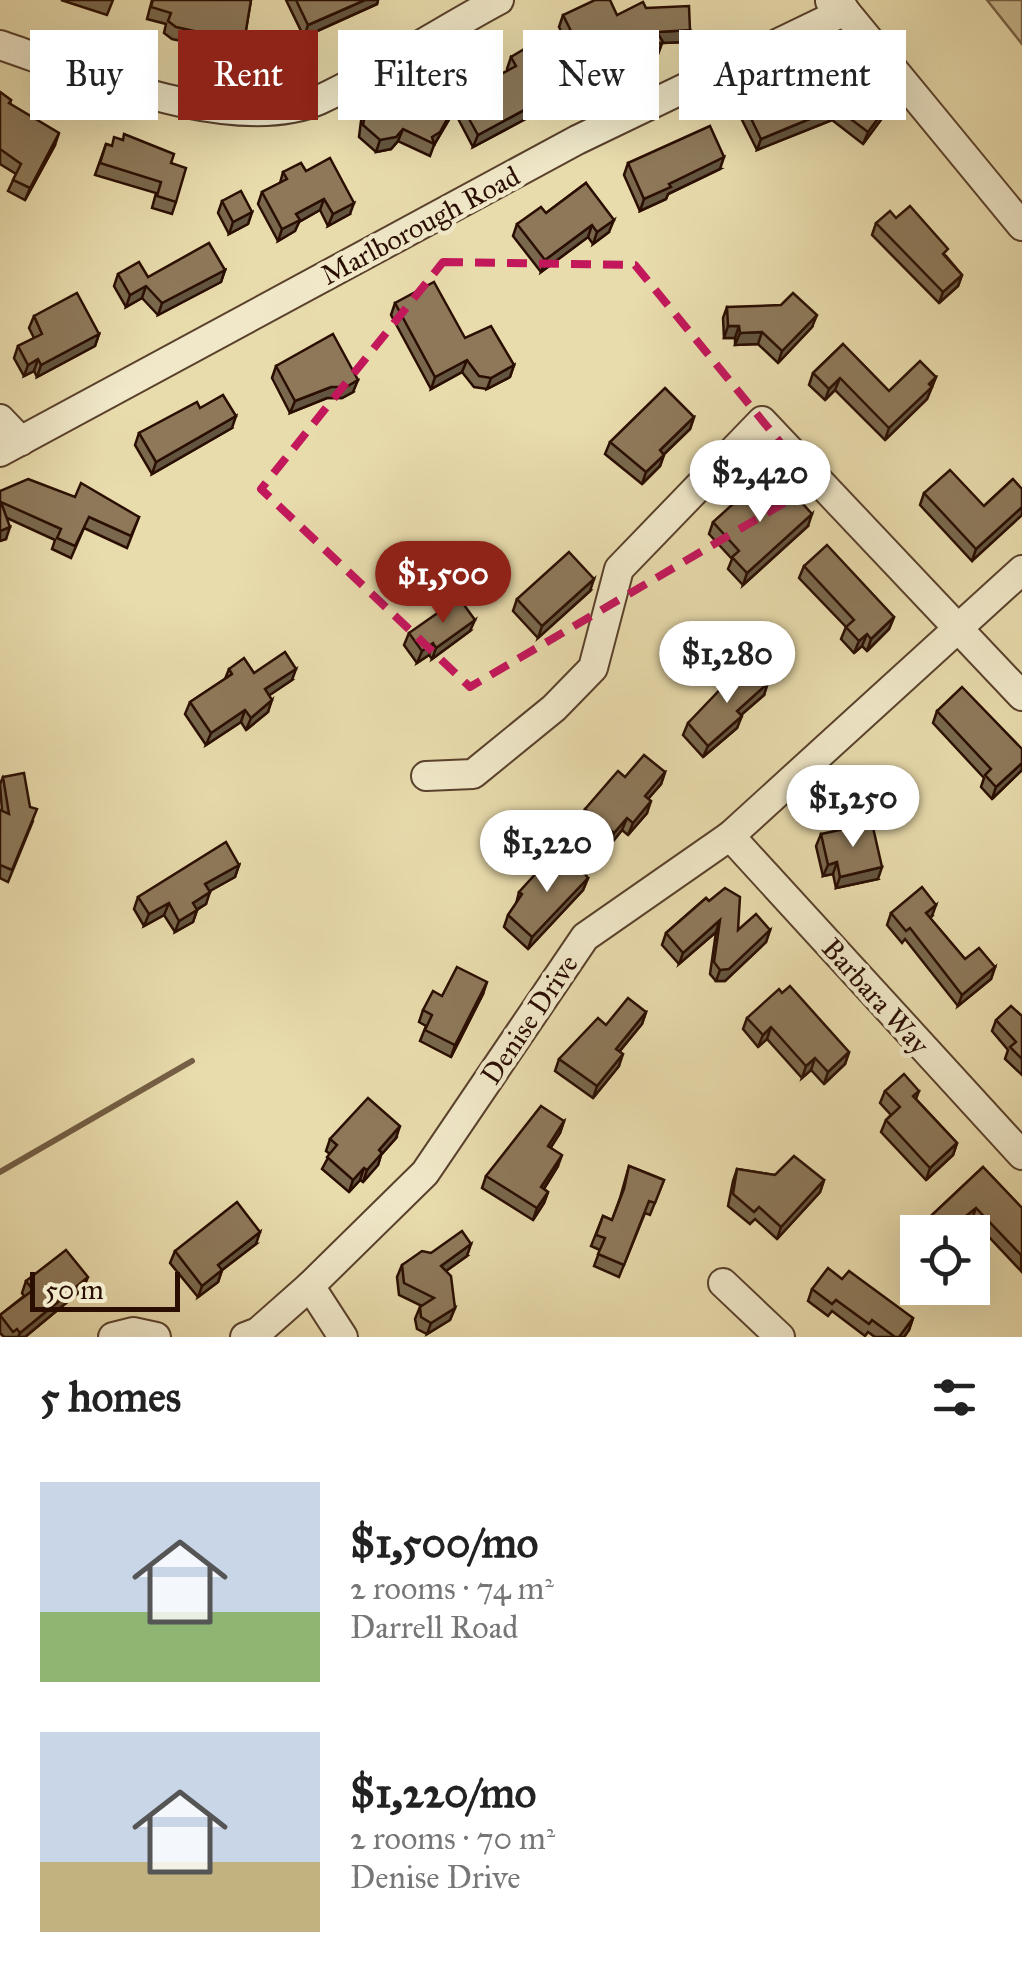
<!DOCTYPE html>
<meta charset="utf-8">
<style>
body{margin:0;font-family:"IM FELL Great Primer",serif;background:#f2f2f2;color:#222;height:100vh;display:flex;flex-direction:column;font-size:38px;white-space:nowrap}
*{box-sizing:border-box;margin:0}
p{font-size:32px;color:#767676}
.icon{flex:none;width:55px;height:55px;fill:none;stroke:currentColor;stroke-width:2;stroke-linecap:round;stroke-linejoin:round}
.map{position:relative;height:1337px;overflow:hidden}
.side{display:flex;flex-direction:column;background:#fff;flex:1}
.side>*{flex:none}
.banner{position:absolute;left:30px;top:30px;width:962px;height:90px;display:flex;gap:20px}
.buttons{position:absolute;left:900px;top:1215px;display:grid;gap:20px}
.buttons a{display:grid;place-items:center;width:90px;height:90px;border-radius:0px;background:#fff;box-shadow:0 10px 40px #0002;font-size:50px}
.scale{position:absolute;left:30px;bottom:25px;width:150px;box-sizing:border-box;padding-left:10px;border:5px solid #2a0e02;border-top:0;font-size:28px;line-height:35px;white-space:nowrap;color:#2a0e02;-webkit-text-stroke:8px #f0e8c9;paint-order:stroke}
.price{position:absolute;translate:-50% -85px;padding:0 22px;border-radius:35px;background:#fff;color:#222;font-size:32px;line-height:65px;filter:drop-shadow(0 2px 5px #0008)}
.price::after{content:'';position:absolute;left:50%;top:60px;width:30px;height:22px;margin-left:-15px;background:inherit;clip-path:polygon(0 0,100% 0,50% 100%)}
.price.active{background:#8f2418;color:#fff}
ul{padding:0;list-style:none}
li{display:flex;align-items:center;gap:30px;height:250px;padding:0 40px}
li span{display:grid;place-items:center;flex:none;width:280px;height:200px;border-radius:0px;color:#555}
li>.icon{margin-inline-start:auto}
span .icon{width:120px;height:120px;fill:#fffc;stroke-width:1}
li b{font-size:42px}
h2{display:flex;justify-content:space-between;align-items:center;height:120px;padding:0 40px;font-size:42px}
.pill{padding:0 35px;border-radius:0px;background:#fff;box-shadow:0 10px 40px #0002;font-size:35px;line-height:90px}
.pill.active{background:#8f2418;color:#fff}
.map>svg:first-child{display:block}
.green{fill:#c8b88f;stroke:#796348;stroke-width:2.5}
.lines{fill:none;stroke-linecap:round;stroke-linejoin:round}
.stream{stroke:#755f45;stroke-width:6}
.minor-casing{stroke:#5a412c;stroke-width:32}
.minor{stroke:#f0e8c9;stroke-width:28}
.wall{fill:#79684d;stroke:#2a0e02;stroke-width:2.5}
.shaded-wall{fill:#63553f;stroke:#2a0e02;stroke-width:2.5}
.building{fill:#8d795a;stroke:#2a0e02;stroke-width:2.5}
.marked{fill:none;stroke:#c2185b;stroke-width:8;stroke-dasharray:20 12;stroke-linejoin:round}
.labels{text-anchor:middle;stroke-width:9;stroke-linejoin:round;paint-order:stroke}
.street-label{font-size:28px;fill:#2a0e02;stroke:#f0e8c9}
</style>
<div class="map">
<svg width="1022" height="1337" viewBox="0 0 1022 1337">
<rect width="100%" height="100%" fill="#e8dbac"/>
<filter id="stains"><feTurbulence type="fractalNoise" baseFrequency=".002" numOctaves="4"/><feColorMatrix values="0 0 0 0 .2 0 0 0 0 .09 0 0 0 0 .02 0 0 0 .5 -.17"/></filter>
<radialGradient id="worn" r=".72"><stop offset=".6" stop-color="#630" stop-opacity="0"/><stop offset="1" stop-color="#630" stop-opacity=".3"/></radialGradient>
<polygon class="green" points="987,0 1022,0 1022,44"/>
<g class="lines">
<polyline class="stream" points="0,1172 192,1061"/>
<g class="minor-casing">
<g id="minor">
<polyline points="830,1 845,11 1022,226"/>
<path d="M0,45c83,28 235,92 319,55 61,-28 120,-68 180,-100"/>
<polyline points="0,419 21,441"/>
<polyline points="0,452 577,140 845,11 839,0"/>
<polyline points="426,776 473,774 554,708 593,668 619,569 762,421 1022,696"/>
<polyline points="730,836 1022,1155"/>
<polyline points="723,1283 780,1337"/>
<polyline points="310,1286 343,1337"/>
<polyline points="113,1337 133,1332 156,1337"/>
<polyline points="245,1337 258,1332 310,1286 425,1173 585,937 730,836 1022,570"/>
</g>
</g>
<use href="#minor" class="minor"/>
</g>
<g class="wall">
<polygon points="61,0 113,0 107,15"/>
<polygon points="152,0 251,0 244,42 240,53 172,39 164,33 166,24 147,19"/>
<polygon points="286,0 378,0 377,4 304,37"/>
<polygon points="646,8 690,30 686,42 662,43 658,54 575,90 557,53 561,41 565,39 559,27 563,15 617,15"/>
<polygon points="511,57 552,95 548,107 473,147 454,111 434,145 430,156 398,141 391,149 376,152 359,137 361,121 366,109 406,113 440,107 508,71 507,69"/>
<polygon points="0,92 11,100 10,104 55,145 25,200 8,191 16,174 0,164"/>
<polygon points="745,106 887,106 883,117 863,144 832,120 757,150 741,118"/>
<polygon points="106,144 171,163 176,202 172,214 152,208 156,193 95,175"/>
<polygon points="628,163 720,169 668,194 666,199 640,211 624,175"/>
<polygon points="306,171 350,214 328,226 320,210 299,222 295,231 278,241 258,204 262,192 280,183 283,172"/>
<polygon points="586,183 609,232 593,244 588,237 541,272 513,236 517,224 546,213"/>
<polygon points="222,201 252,212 248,224 229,234 218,213"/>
<polygon points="896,218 946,256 962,275 958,286 939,303 872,235 876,223"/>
<polygon points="225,270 221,282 158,315 142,298 126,307 114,286 118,274 148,277"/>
<polygon points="395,303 514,365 510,377 487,389 474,387 462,372 431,389 391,315"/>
<polygon points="727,307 812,327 778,363 758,344 735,345 735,338 724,338 723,318"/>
<polygon points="34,316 99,334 95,346 37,377 34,371 24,376 14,358 18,346 34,338 29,328"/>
<polygon points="843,344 889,391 936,377 927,399 885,440 835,390 825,400 809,385 813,373"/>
<polygon points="276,366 353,392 342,398 327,398 290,413 272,378"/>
<polygon points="200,408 232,428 152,474 135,445 139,433"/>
<polygon points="694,417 690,429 664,454 660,466 642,484 605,454 610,442"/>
<polygon points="1013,479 972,561 920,505 924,493 984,506"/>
<polygon points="0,491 75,497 139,517 127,548 84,528 71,558 52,549 55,540 7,518 6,539 0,541"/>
<polygon points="775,508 808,526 743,585 728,569 732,559 709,534 713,522"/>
<polygon points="804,566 894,617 889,629 867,651 862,646 854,653 841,639 846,627 799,578"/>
<polygon points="590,591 538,638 513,611 517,599"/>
<polygon points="470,631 432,659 429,655 417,663 404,645 409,633"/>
<polygon points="229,669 292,680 269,695 268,712 246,730 241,722 206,745 185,714 190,702 225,679"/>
<polygon points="736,681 764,695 741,715 737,728 703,757 683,735 688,723"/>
<polygon points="937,711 1022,749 1022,770 992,799 981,787 984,778 933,723"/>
<polygon points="665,772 661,784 648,799 647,813 628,835 622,830 610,845 581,821 585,809"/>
<polygon points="3,777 33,821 8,882 0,878 0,810 2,811 0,784"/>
<polygon points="821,834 878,879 836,888 833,874 823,876 816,846"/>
<polygon points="239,865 235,877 209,891 206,904 197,910 193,922 175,932 164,915 144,926 134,909 138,897"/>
<polygon points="546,874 588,878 583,890 528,949 504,927 508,915 516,904 519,892"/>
<polygon points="706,898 738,930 770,930 766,942 725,981 716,981 710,974 716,932 679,964 662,945 666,933"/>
<polygon points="891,913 932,916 930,918 965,959 995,967 991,979 958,1006 905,939 902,943 887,925"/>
<polygon points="483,994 451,1057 420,1041 426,1026 419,1022 423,1010 442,996"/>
<polygon points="646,1012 642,1024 620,1051 619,1066 593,1098 555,1071 559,1059 606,1025"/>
<polygon points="1022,1016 1022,1075 1005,1059 1008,1050 992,1031 996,1020"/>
<polygon points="747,1018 849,1052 845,1064 824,1084 811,1070 802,1078 767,1039 758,1047 743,1029"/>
<polygon points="885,1091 919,1091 916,1099 957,1143 953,1155 926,1180 881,1132 886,1120 891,1115 880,1103"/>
<polygon points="564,1121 560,1133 551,1147 558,1166 544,1189 548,1192 544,1203 533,1220 482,1188 486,1176"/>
<polygon points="396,1138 381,1155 378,1165 363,1182 360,1180 349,1192 322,1169 330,1154 326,1151 330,1139"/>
<polygon points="629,1166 664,1180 650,1215 645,1213 619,1277 594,1266 600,1250 591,1246 603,1216 612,1220 620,1198"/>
<polygon points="983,1167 1022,1208 1021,1271 972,1219 955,1232 933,1232 928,1227 932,1215"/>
<polygon points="737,1169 775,1175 824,1180 820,1192 777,1239 755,1219 750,1224 728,1206 733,1181"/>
<polygon points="256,1244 222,1270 218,1282 198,1297 170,1263 175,1251"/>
<polygon points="431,1253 467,1256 446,1271 455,1308 450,1320 427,1334 417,1329 415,1319 420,1307 422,1306 399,1295 397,1277 402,1265"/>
<polygon points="842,1279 913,1318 909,1330 904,1337 875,1337 868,1332 865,1336 832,1311 828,1316 808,1301 812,1289"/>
<polygon points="26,1281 83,1289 25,1337 4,1337 0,1333 0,1315 24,1296 22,1293"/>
</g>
<g class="shaded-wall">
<polygon points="365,0 378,0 377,4 304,37 308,25"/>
<polygon points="690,30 686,42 662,43 658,54 575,90 579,78 657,32"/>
<polygon points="552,95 548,107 473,147 478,135"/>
<polygon points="458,99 454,111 434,145 432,137"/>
<polygon points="887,106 883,117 863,144 868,132"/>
<polygon points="836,108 832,120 757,150 761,139"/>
<polygon points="403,129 398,141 391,149 376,152 380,140"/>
<polygon points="59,133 55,145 25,200 30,188"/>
<polygon points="724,157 720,169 668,194 666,199 640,211 644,199 669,184"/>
<polygon points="324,199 320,210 299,222 295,231 278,241 282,229 296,214"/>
<polygon points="354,203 350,214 328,226 333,214"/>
<polygon points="252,212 248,224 229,234 233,222"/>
<polygon points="614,220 609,232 593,244 597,232"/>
<polygon points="592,225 588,237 541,272 545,260"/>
<polygon points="225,270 221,282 158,315 162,303"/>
<polygon points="962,275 958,286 939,303 943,292"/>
<polygon points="146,286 142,298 126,307 130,295"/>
<polygon points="817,315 812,327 778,363 782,351"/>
<polygon points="728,326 739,326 735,338 724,338"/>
<polygon points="762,332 758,344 735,345 740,333"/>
<polygon points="99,334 95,346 37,377 41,365"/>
<polygon points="38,359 34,371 24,376 28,365"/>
<polygon points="467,360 462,372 431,389 435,377"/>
<polygon points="514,365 510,377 487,389 491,378"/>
<polygon points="936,377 927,399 885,440 889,428"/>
<polygon points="840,378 835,390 825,400 829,389"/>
<polygon points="358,380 353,392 342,398 327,398 290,413 295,401 331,387"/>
<polygon points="236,416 232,428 152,474 156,462"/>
<polygon points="694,417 690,429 656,462 660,450"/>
<polygon points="664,455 660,466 642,484 646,472"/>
<polygon points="1022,507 1022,515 972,561 976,549"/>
<polygon points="812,514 808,526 743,585 747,573"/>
<polygon points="10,527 6,539 0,541 0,531"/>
<polygon points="594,579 590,591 538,638 542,626"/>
<polygon points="894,617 889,629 867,651 871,639"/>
<polygon points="475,620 470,631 432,659 436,648"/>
<polygon points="867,634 862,646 854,653 859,641"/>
<polygon points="433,643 429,655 417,663 422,651"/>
<polygon points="296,669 292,680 261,701 265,689"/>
<polygon points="768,683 764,695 733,722 737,711"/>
<polygon points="272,700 268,712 246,730 251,718"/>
<polygon points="245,710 241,722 206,745 211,733"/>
<polygon points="742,716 737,728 703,757 708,746"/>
<polygon points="1022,763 1022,770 992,799 996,787"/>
<polygon points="665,772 661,784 640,808 645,796"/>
<polygon points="651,801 647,813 628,835 633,823"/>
<polygon points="627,818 622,830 610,845 614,833"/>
<polygon points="837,862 833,874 823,876 828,865"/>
<polygon points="239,865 235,877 201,896 205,884"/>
<polygon points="882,867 878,879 836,888 840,877"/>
<polygon points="588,878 583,890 528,949 532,937"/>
<polygon points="210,892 206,904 188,914 193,903"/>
<polygon points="169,903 164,915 144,926 149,914"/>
<polygon points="936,905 932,916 922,925 926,913"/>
<polygon points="197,910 193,922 175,932 179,921"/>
<polygon points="720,920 716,932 679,964 683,953"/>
<polygon points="770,930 766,942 725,981 716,981 720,970"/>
<polygon points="995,967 991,979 958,1006 962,995"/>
<polygon points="487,982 483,994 451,1057 455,1045"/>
<polygon points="646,1012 642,1024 612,1060 616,1049"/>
<polygon points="771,1027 767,1039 758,1047 763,1035"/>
<polygon points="849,1052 845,1064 824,1084 828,1072"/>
<polygon points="623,1054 619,1066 593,1098 597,1086"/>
<polygon points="815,1058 811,1070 802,1078 806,1066"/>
<polygon points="564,1121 560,1133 544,1158 548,1146"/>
<polygon points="400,1126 396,1138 381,1155 378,1165 363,1182 367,1170 379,1150"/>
<polygon points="957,1143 953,1155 926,1180 930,1168"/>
<polygon points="562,1155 558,1166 537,1199 541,1187"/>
<polygon points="364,1168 360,1180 349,1192 353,1180"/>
<polygon points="824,1180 820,1192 777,1239 781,1227"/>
<polygon points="548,1192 544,1203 533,1220 537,1208"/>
<polygon points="976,1208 972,1219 955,1232 947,1232"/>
<polygon points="260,1232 256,1244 222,1270 218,1282 198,1297 202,1286 218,1265"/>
<polygon points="471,1244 467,1256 436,1278 441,1266"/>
<polygon points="88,1277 83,1289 25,1337 18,1337 20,1333"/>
<polygon points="455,1308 450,1320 427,1334 431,1323"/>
<polygon points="913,1318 909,1330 904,1337 899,1337"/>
</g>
<g class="building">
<polygon points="153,0 251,0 244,42 176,27 168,21 171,13 151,7"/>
<polygon points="296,0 365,0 308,25"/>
<polygon points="595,0 610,0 617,15 643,2 646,8 689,6 690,30 657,32 663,42 579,78 561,41 573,35 563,15"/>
<polygon points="526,48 552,95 478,135 458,99 440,132 432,137 434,144 403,129 396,137 380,140 363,125 366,109 378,100 394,102 406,113 424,102 440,107 516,66 511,57"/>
<polygon points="844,74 887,106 868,132 836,108 761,139 745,106 778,91"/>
<polygon points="0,92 11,100 9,103 59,133 30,188 13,180 21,164 0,149"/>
<polygon points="710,126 724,157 669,184 671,187 644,199 628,163"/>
<polygon points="124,134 174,154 171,163 186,168 176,202 157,196 161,182 100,163 106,144 112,146 114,137 123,140"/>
<polygon points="330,158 354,203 333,214 324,199 296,214 300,220 282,229 262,192 287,179 283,172 301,163 306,171"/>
<polygon points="586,183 614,220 597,232 592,225 545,260 517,224 541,207 546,213"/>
<polygon points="241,191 252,212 233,222 222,201"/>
<polygon points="910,206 948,249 943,254 962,275 943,292 876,223 890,211 896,218"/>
<polygon points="209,243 225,270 162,303 146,286 130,295 118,274 139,262 148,277"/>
<polygon points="434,282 465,338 491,326 514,365 491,378 479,376 467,360 435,377 395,303"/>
<polygon points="77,293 99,334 41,365 38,359 28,365 18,346 42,334 34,316"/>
<polygon points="793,293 817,315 782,351 762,332 740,333 739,326 728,326 727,307 781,305"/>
<polygon points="333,334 358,380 346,387 331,387 295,401 276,366"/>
<polygon points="843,344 889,391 920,361 936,377 929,384 932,387 889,428 840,378 829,389 813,373"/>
<polygon points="665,388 694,417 660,450 664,455 646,472 610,442"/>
<polygon points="223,395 236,416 156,462 139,433 197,402 200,408"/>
<polygon points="950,470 984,506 1013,479 1022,489 1022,507 976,549 924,493"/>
<polygon points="28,479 75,497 81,483 139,517 131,536 89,517 75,546 57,538 61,529 1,502 10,527 0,531 0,491"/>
<polygon points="754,485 775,508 792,492 812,514 747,573 732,557 739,551 713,522"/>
<polygon points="827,545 894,617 871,639 867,634 859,641 846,627 854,620 804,566"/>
<polygon points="569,552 594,579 542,626 517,599"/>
<polygon points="459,598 475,620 436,648 433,643 422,651 409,633"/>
<polygon points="285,652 296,669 265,689 272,700 251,718 245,710 211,733 190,702 232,674 229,669 244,658 254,673"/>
<polygon points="753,666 768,683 737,711 742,716 708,746 688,723 732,677 736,681"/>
<polygon points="962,687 1022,749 1022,763 996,787 985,775 991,769 937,711"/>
<polygon points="644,755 665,772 645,796 651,801 633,823 627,818 614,833 585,809 618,771 625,777"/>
<polygon points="24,773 30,807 37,809 12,870 0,865 0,810 9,814 3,777"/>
<polygon points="872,823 882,867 840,877 837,862 828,865 821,834"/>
<polygon points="226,842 239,865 205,884 210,892 193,903 197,910 179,921 169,903 149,914 138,897"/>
<polygon points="571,856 588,878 532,937 508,915 522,894 519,892 540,869 546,874"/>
<polygon points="922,887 936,905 926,913 965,959 979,948 995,967 962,995 910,928 906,931 891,913"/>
<polygon points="725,888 740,897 738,930 756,914 770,930 729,969 720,970 714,962 720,920 683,953 666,933 706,898 709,901"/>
<polygon points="457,967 487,982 455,1045 425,1030 432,1015 423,1010 433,991 442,996"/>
<polygon points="790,986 849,1052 828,1072 815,1058 806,1066 771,1027 763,1035 747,1018 779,989 782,993"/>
<polygon points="628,998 646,1012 616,1049 623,1054 597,1086 559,1059 598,1018 606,1025"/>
<polygon points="1011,1006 1022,1016 1022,1059 1010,1047 1016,1042 996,1020"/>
<polygon points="904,1074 919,1091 913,1096 957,1143 930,1168 886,1120 900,1107 885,1091"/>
<polygon points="368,1098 400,1126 379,1150 382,1153 367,1170 364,1168 353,1180 327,1157 337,1145 330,1139"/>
<polygon points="541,1106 564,1121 548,1146 562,1155 541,1187 548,1192 537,1208 486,1176"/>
<polygon points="794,1156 824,1180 781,1227 759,1207 754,1212 733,1194 737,1169 775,1175"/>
<polygon points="629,1166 664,1180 655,1203 649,1201 624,1265 598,1254 605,1238 596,1235 603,1216 612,1220 624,1189"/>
<polygon points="983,1167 1022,1208 1022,1256 976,1208 947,1231 932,1215"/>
<polygon points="237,1202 260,1232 218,1265 222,1270 202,1286 175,1251"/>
<polygon points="462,1231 471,1244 441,1266 451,1276 455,1308 431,1323 421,1317 420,1307 434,1298 404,1283 402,1265 422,1251 431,1253"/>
<polygon points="66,1250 88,1277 20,1333 17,1329 13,1332 0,1315 33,1290 26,1281"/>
<polygon points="828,1268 842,1279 849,1271 913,1318 899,1337 895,1337 872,1320 869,1324 836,1300 832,1304 812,1289"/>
</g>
<path class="marked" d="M443,262l192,3 180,220 -345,202 -209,-198z"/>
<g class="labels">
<g class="street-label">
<text transform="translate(420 225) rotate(-28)" y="10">Marlborough Road</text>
<text transform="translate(876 996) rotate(48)" y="10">Barbara Way</text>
<text transform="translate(529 1019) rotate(-56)" y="10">Denise Drive</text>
</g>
</g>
<rect width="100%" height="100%" filter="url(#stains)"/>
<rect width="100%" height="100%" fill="url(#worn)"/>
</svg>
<div class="buttons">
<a><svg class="icon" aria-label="locate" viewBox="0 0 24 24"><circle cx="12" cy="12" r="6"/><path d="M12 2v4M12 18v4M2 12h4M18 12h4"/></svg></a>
</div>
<div class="scale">50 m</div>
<b class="price" style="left:760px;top:525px">$2,420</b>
<b class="price active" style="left:443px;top:626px">$1,500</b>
<b class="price" style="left:727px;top:706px">$1,280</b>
<b class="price" style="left:853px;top:850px">$1,250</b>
<b class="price" style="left:547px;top:895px">$1,220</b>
<div class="banner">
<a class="pill">Buy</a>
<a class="pill active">Rent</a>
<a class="pill">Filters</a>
<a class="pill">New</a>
<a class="pill">Apartment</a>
</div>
</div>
<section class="side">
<h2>5 homes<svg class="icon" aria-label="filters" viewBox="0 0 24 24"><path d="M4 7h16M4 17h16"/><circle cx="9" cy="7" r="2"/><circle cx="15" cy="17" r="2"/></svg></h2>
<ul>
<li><span style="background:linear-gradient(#c9d6e8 65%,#8fb573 0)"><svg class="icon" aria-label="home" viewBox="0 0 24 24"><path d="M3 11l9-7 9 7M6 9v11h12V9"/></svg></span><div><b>$1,500/mo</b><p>2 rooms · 74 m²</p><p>Darrell Road</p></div></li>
<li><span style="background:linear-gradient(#c9d6e8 65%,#c2b280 0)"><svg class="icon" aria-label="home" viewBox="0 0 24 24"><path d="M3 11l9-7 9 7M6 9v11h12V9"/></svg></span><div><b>$1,220/mo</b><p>2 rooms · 70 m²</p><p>Denise Drive</p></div></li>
</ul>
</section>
